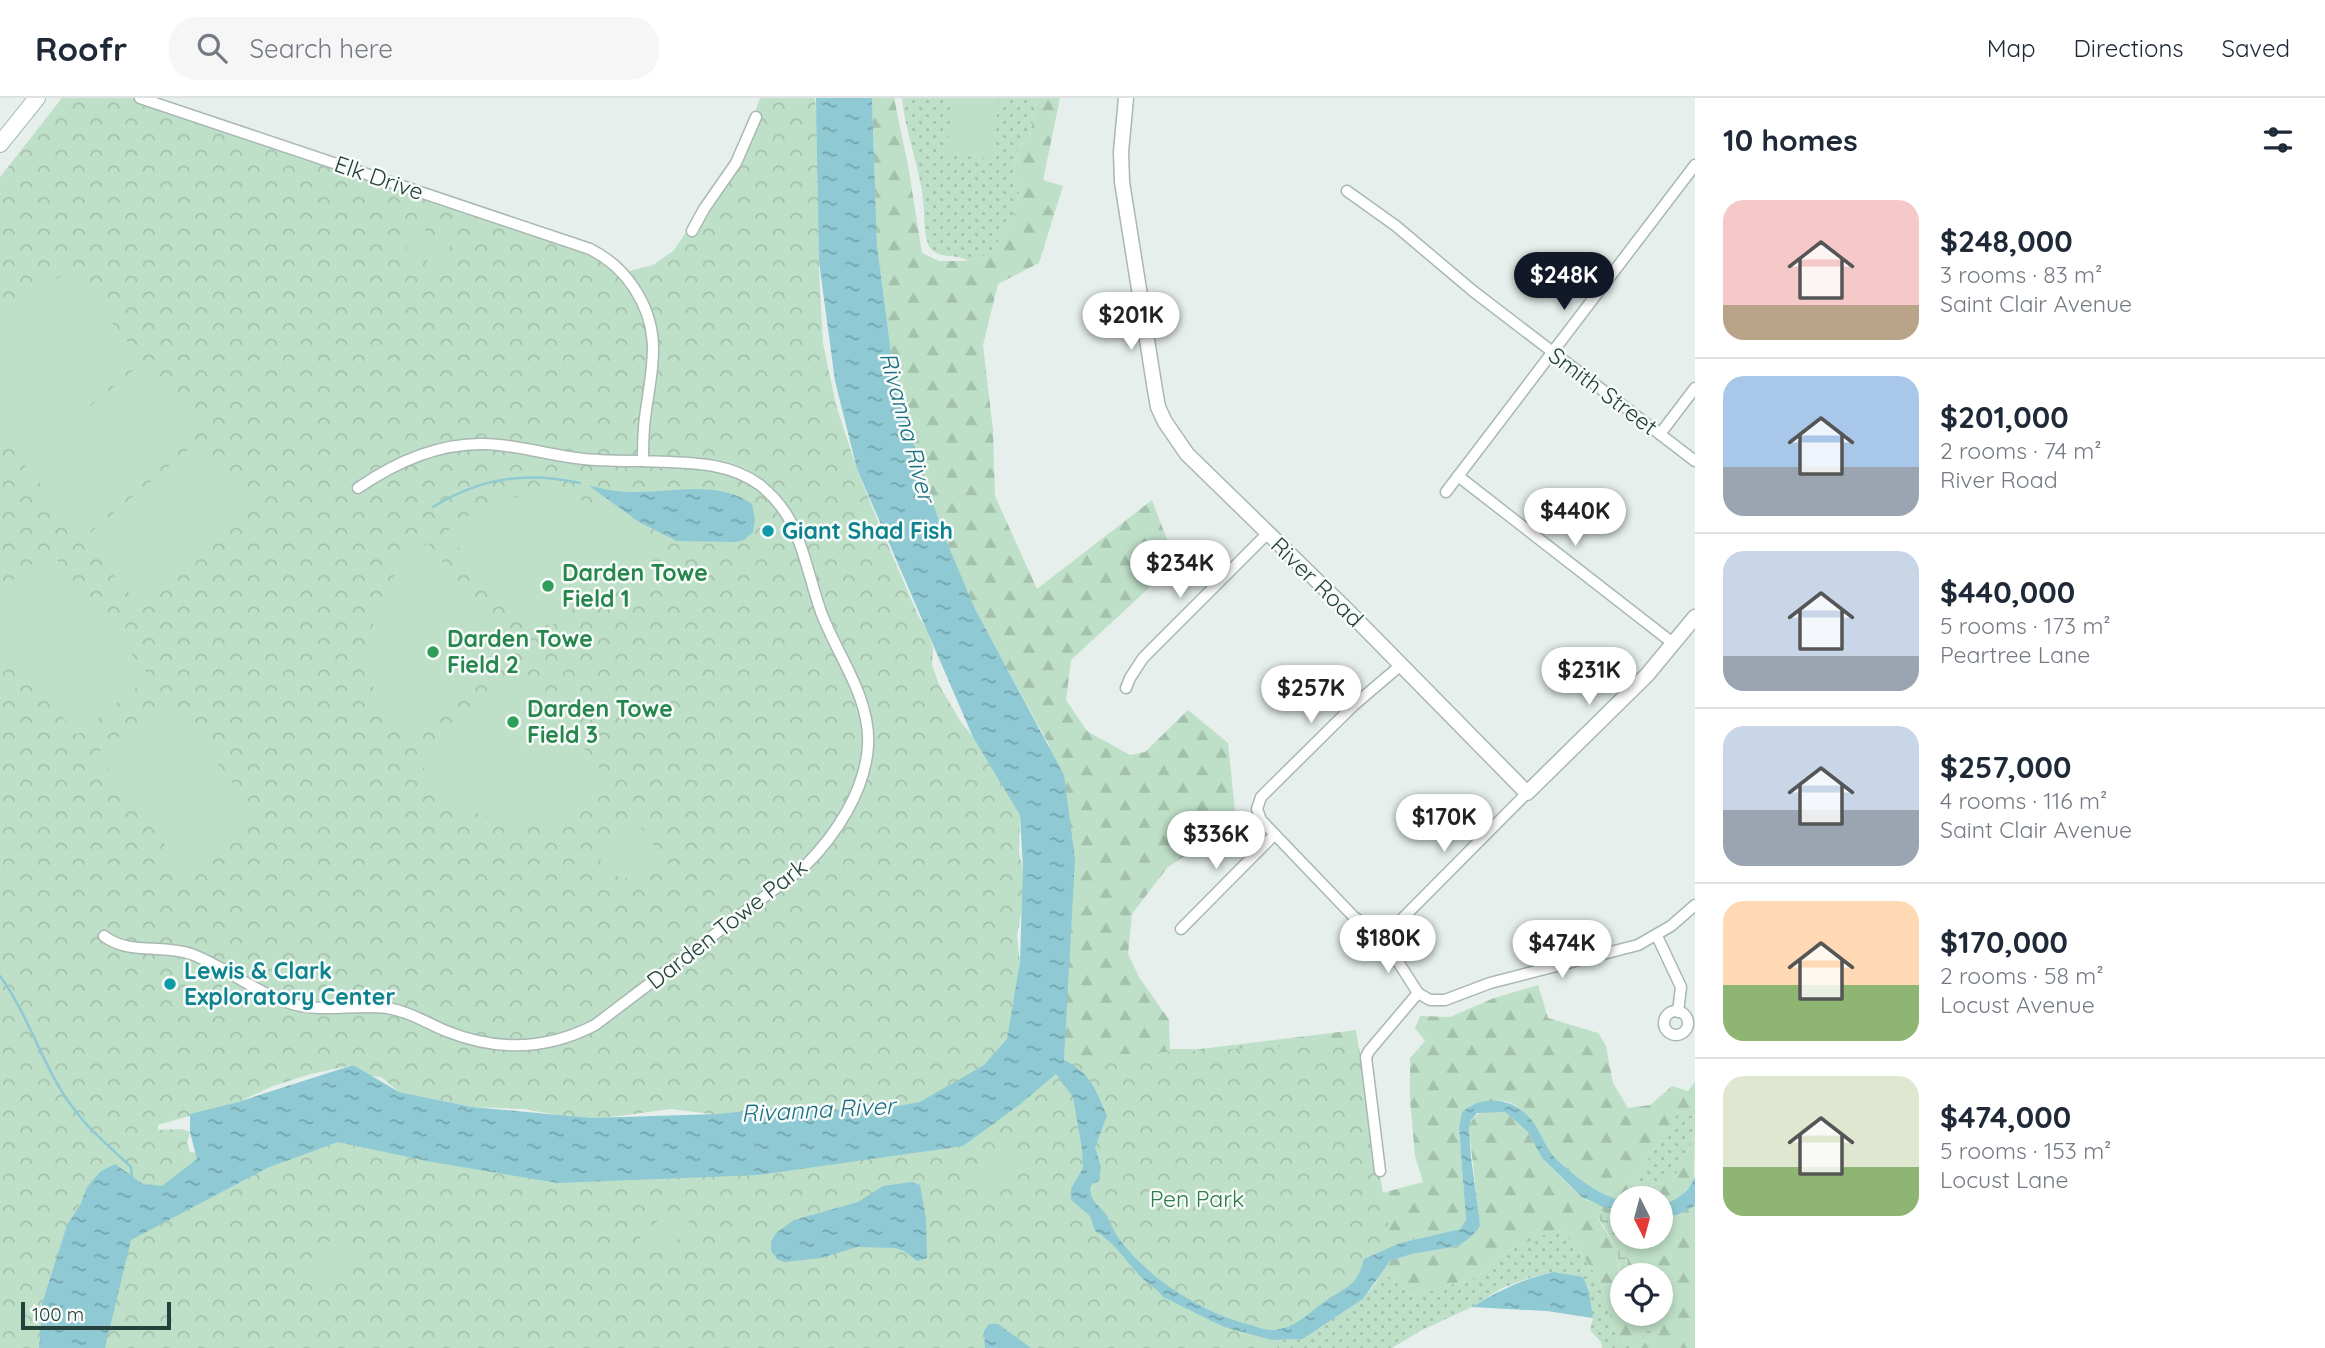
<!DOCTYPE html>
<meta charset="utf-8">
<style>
body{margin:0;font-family:Quicksand,sans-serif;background:#f6f6f7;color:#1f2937;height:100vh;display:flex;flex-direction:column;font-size:26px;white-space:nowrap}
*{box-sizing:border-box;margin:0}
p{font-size:23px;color:#747a83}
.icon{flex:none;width:38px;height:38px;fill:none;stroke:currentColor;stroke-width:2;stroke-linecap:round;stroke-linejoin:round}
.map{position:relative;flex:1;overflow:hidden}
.panel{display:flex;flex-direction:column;background:#fff;width:630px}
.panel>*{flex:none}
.needle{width:46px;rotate:174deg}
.buttons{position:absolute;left:1610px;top:1088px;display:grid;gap:14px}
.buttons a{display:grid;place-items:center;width:63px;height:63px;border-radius:50%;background:#fff;box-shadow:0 4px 10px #0003;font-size:35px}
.scale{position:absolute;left:21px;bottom:18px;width:150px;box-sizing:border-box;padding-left:7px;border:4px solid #24423a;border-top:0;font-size:19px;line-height:24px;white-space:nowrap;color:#24423a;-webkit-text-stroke:5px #f7fbf9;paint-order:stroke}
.price{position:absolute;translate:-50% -60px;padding:0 16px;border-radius:24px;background:#fff;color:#222;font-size:23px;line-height:46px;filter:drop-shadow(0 2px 4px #0008)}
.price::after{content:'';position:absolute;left:50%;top:42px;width:21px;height:16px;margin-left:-10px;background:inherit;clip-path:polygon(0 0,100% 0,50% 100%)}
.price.selected{background:#111827;color:#fff}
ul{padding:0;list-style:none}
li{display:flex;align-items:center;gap:21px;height:175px;padding:0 28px}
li+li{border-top:2px solid #e0e1e3}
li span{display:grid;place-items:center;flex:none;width:196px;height:140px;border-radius:21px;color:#555}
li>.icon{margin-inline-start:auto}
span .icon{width:84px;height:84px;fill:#fffc;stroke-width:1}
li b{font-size:30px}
h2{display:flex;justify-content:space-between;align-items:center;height:84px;padding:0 28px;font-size:30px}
header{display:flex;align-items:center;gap:42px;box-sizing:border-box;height:98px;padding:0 35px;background:#fff;border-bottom:2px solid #e0e1e3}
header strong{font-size:33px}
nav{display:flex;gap:38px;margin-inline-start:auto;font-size:24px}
.search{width:490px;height:63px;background:#f6f6f7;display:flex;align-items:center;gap:18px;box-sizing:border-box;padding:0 24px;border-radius:28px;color:#747a83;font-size:26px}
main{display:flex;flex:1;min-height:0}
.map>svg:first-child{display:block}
.grass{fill:url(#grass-dots)}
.forest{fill:url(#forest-firs);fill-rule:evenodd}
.wetland{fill:url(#wetland-marsh)}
.park{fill:url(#park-crowns)}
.pitch{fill:#bfe0c8}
.water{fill:url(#water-ripples)}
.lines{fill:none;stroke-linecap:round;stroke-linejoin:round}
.stream{stroke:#8ec9d4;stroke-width:2.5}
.minor-casing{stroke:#a8b8b2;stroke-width:13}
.tertiary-casing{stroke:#a8b8b2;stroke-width:17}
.secondary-casing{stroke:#a4bbb3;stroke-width:18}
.minor{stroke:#fff;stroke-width:10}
.tertiary{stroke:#fff;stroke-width:14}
.secondary{stroke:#fff;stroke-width:16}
.culture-dot{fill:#0f9aa8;stroke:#f7fbf9;stroke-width:2.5}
.leisure-dot{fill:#2e9e5b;stroke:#f7fbf9;stroke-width:2.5}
.labels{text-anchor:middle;stroke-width:5;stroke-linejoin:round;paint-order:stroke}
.street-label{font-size:23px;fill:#24423a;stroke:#f7fbf9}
.culture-label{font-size:23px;font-weight:bold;fill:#0d838f;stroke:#f7fbf9;text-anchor:start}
.leisure-label{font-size:23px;font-weight:bold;fill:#27864d;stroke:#f7fbf9;text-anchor:start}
.park-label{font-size:23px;fill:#2d7a4b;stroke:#f7fbf9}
.water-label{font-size:24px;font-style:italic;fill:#1c6f80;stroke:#f7fbf9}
</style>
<header>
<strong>Roofr</strong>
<div class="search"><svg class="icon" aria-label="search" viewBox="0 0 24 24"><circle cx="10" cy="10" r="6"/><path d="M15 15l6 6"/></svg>Search here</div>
<nav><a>Map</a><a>Directions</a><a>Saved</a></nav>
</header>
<main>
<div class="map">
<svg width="1695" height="1250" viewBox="0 0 1695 1250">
<defs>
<pattern id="grass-dots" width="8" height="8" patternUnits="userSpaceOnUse" patternTransform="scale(1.75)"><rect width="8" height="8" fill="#bfe0c8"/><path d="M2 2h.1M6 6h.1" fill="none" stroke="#a4c1ad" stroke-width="1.8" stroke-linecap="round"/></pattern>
<pattern id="forest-firs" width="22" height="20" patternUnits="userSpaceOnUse" patternTransform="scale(1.75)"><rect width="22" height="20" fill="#bfe0c8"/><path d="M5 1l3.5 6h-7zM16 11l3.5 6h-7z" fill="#a4c1ad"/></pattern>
<pattern id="wetland-marsh" width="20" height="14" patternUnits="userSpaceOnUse" patternTransform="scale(1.75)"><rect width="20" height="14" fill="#bfe0c8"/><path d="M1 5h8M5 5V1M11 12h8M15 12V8" fill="none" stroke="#a4c1ad"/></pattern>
<pattern id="park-crowns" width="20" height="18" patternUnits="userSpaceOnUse" patternTransform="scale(1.75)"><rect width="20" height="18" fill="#bfe0c8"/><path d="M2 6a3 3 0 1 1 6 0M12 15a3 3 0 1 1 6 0" fill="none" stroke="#a4c1ad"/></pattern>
<pattern id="water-ripples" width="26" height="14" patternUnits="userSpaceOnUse" patternTransform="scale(1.75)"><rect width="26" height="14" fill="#8ec9d4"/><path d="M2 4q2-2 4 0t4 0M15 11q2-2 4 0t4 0" fill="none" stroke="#74a5ad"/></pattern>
</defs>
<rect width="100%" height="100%" fill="#e6efeb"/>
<g class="grass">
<path d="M902,0h136l-8,36 -12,16 -5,22 6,21 -5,22 -23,38 -23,8c-11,-8 -31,-1 -39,-15 -5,-11 -5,-26 -5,-37 -3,-41 -18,-72 -22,-111z"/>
<polygon points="1679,1013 1695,1019 1695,1037 1675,1079 1649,1088 1631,1083 1645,1066"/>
<polygon points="1557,1131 1578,1150 1599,1182 1618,1242 1633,1250 1602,1250 1601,1244 1590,1232 1593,1220 1553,1174 1532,1179 1502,1190 1472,1209 1422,1232 1392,1250 1276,1250 1272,1242 1303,1241 1363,1201 1376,1185 1381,1172 1413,1198 1477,1179 1505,1154"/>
</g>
<g class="forest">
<path d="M872,0h22l14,67 14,88 17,8h29l23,-8 23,-38 5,-22 -6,-21 5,-22 12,-16 8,-36h22l-17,82 20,6 -24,77 -41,21 -15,61 10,85 2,66 42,93 115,-89 24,63 -105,97 -5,40 21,31 43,24 15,-3 43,-42 40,33 8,77 -69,48 -35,46 -4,40 11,23 30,43 1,29h30l156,-19 26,163 41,-11 -8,-26 -5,-57v-41l15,-17 -10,-13 5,-12 30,1 44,-19 44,-13 10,33 50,15 8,13 7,37 15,25 22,-3 22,-19 16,5 7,-9v35l-16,-6 -34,53 -14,17 18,5 26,-9 20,-42 -1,46 -16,18 -17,7v-7h-39v2c-27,-8 -47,-25 -67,-43 -21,-20 -24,-62 -64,-57 -12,2 -20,3 -29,11l-3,15 7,93 -6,9 -60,14 -36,16 -68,67 -26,4 -34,-9 -172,-260 2,-58 -17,-258 -74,-135 -32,-77 -47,-142 -19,-146z"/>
<path d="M1505,1014l23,20 14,26 28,28 19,15 33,9v27h39v-20l16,-2 18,-9v142h-62l-15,-8 -19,-60 -21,-32 -21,-19 -52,23 -28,25 -64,19 -32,-26 9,-9 22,-7 47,-8 21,-20 -11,-97c5,-22 17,-16 36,-17zM1594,1114l15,3 15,32 7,29h30v38h-20l13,24 -11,4 -14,-28h-7l-5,-64z"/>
</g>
<g class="wetland">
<polygon points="1593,1113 1602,1113 1609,1117 1624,1149 1631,1178 1622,1178 1622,1200 1617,1152 1604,1128"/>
<polygon points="1629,1216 1641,1216 1654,1240 1643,1244"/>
</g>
<polygon class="park" points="62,0 147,0 584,147 622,175 653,167 673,153 730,72 748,34 760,0 815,0 818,32 819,172 823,245 836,307 857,371 880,429 918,517 927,532 933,550 932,567 939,587 961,624 977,644 1020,717 1019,755 1023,770 1023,804 1017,838 1020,864 1011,939 984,967 907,1016 727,1018 671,1011 596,1021 563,1018 524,1011 472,1009 399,994 381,979 369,978 353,967 311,976 273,988 238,1004 158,1027 158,1032 182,1031 190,1034 187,1045 190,1054 200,1055 197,1062 297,1025 950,1040 1043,960 1357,945 1394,1158 1298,1237 1270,1232 1278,1250 91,1250 102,1179 160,1088 143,1086 114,1066 87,1089 81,1105 67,1127 42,1205 39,1250 0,1250 0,79"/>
<g class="pitch">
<polygon points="953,0 999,0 992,61 946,56"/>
<polygon points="414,129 430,134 419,168 402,163"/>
<polygon points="436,136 452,142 441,176 425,170"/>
<polygon points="68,172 141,260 22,359 0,332 0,225"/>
<polygon points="142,265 196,330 77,429 23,365"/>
<polygon points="200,342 252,403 135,502 83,441"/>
<path d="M548,396c54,7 68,17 104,56l-100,75 -29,-2 -78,-91 29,-20 34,-14z"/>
<path d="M428,445l71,94 -3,28 -93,74c-7,-9 -14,-17 -19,-27 -26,-45 -15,-103 15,-143 8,-10 20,-18 29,-26z"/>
<polygon points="49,452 150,579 77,637 0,541 0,492"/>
<polygon points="511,587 534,588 614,688 584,712 551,721 511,725 480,717 444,698 417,660"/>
<polygon points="169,601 260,722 188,778 97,655"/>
<path d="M633,720c6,9 20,21 23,32 9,37 -66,41 -56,-8z"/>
<path d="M1007,1046l8,1c7,8 9,15 3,24l-28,13 -11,-2c-13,-18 15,-29 28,-36z"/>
<path d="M672,1114h7l9,6 3,11 -6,8 -9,3 -17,13 -12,-1c-7,-6 -8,-12 -5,-21z"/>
<path d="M333,1142l11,4c10,13 2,18 -8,28 -8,7 -13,11 -25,8 -8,-16 6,-37 22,-40z"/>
</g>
<g class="water">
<path d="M816,0h56l5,147 19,146 47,142 32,76 89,166 11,84 -11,201c26,12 32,30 43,56l-12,31 6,20 -2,14 -8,4c-4,15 9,20 16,31 4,8 7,16 13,24 28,38 81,72 127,84 8,2 17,6 25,6 24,-1 36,-17 55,-30 22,-15 29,-13 37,-41l36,-16 60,-14 6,-9 -7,-93 3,-15c20,-17 49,-15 67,5 11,12 15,29 26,41 20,18 40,35 67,43v9l-18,-3 -22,-10 -40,-39 -14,-26 -23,-20 -28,1 -6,7 -2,9 2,29 8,57 1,11 -6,8 -15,12 -47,8 -22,7 -27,38 -60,40 -31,1 -48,-13 -61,-30c-6,-9 -14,-12 -21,-19 -16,-16 -27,-36 -47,-47l-5,-15 -19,-16v-11l12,-21 -1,-19 -9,-52 -17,-23 -37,31 -56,41 -205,29 -200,8 -126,-21 -94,-20 -71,26 -136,72 -26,108h-66l3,-45 25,-78 14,-22 6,-16 14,-16 14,-7 28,20 19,2 35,-27 -7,-27v-18l48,-12 115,-37 46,27 73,15 119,11 126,-4 83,-8 64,6 56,-10 64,-37 23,-26 13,-77 3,-94 -3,-53 -47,-78 -116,-268 -22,-88 -16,-119z"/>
<path d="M588,387c14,4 29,7 44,7 40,1 84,-13 120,12l3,15 -2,13 -9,8 -10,2 -57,-1 -38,-19z"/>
<path d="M1695,1079v29l-18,9 -16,2v-11c15,-6 27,-13 34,-29z"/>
<polygon points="912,1084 920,1087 926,1121 927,1160 917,1163 904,1153 895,1150 857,1149 821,1160 784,1164 777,1161 771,1153 771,1144 776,1135 794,1122 858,1104 883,1088"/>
<path d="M1553,1174l30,5 6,15 4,26 -46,-7 -75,-4c26,-16 51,-28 81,-35z"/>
<polygon points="989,1226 998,1226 1031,1250 985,1250 984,1233"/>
</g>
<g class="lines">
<g class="stream">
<path d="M433,409c47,-29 93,-36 147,-24"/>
<path d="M0,878c30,41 43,93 74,133 16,22 37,39 57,58l1,11"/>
</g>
<g class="minor-casing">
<g id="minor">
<polyline points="1347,93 1396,128 1473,193 1695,363"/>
<polyline points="692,133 704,111 736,65 756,19"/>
<polyline points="1660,336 1695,290"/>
<polyline points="1458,378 1674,546"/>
<path d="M358,390c42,-29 90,-49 141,-43 29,3 56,11 85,14 19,2 39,2 59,2"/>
<polyline points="1446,394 1695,67"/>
<polyline points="1401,567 1354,607 1261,699 1257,711 1261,722 1353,818 1383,840 1418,895 1430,902 1445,902 1490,885 1638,847 1671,828 1695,807"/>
<polyline points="1126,590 1130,580 1143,560 1267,436"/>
<polyline points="1181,831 1274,737"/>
<path d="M104,838c24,19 58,8 87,18 33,12 62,37 95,48 33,12 67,2 101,6 21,3 40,15 59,23 52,21 101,19 149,-6l210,-159c31,-31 60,-75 63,-120 3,-48 -31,-91 -47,-134 -11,-31 -17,-66 -33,-95 -7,-12 -17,-23 -28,-32 -34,-25 -77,-22 -117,-24 0,-14 0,-29 2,-43 6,-49 19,-85 -11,-130 -11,-17 -26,-30 -44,-39l-450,-151"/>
<polyline points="1657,838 1681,889 1678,914"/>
<polyline points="1383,840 1527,695"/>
<circle cx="1676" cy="925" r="12"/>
<polyline points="1380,1073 1366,959 1369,953 1418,895"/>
</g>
</g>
<g class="tertiary-casing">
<polyline id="tertiary" points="1126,0 1121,54 1122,84 1155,292 1158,309 1165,324 1187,356 1348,513 1527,695 1647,577 1695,519"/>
</g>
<g class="secondary-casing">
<polyline id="secondary" points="0,46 37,0"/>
</g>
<use href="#minor" class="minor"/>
<use href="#tertiary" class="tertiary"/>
<use href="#secondary" class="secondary"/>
</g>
<g class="culture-dot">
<circle cx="768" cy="433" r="7"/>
<circle cx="170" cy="886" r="7"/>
</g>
<g class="leisure-dot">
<circle cx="548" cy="488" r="7"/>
<circle cx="433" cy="554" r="7"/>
<circle cx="513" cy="624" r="7"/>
</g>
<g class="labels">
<g class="street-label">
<text transform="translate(379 80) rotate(19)" y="8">Elk Drive</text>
<text transform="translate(1603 293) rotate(37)" y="8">Smith Street</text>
<text transform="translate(1317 484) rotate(44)" y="8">River Road</text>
<text transform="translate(727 826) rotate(-38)" y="8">Darden Towe Park</text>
</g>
<g class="culture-label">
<text x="782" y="441">Giant Shad Fish</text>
<text x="184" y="881">Lewis &amp; Clark<tspan x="184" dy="26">Exploratory Center</tspan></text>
</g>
<g class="leisure-label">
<text x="562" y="483">Darden Towe<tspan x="562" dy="26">Field 1</tspan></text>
<text x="447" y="549">Darden Towe<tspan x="447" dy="26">Field 2</tspan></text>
<text x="527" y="619">Darden Towe<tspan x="527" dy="26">Field 3</tspan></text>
</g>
<g class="park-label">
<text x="1197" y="1109">Pen Park</text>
</g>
<g class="water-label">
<text transform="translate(907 329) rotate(75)" y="8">Rivanna River</text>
<text transform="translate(818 1012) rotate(-3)" y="8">Rivanna River</text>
</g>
</g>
</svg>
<div class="buttons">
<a><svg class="needle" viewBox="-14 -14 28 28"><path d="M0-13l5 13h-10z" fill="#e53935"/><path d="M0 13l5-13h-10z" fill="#747a83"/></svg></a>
<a><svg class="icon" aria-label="locate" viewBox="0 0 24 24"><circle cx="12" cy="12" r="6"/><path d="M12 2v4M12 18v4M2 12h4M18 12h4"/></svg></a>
</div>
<div class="scale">100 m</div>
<b class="price selected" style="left:1564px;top:214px">$248K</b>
<b class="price" style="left:1131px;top:254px">$201K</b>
<b class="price" style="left:1575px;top:450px">$440K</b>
<b class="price" style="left:1180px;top:502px">$234K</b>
<b class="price" style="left:1589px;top:609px">$231K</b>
<b class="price" style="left:1311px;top:627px">$257K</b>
<b class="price" style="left:1444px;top:756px">$170K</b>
<b class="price" style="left:1216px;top:773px">$336K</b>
<b class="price" style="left:1388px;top:877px">$180K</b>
<b class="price" style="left:1562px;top:882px">$474K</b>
</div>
<section class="panel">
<h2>10 homes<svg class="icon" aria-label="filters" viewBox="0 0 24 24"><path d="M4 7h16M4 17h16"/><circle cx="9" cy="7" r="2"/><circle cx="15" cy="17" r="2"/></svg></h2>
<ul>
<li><span style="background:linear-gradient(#f6c9c9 75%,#b9a48a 0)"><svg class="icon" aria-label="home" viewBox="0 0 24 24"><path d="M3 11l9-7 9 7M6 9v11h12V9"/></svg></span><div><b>$248,000</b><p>3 rooms · 83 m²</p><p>Saint Clair Avenue</p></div></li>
<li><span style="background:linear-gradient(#a9c7e8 65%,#9aa5b1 0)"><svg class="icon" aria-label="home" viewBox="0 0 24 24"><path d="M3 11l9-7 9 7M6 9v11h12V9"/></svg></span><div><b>$201,000</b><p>2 rooms · 74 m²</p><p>River Road</p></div></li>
<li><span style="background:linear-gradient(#c9d6e8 75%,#9aa5b1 0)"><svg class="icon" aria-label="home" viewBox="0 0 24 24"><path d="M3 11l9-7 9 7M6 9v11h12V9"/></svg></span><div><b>$440,000</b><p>5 rooms · 173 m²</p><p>Peartree Lane</p></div></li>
<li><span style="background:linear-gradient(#c9d6e8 60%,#9aa5b1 0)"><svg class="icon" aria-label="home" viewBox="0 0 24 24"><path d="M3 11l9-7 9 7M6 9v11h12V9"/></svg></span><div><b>$257,000</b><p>4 rooms · 116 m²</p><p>Saint Clair Avenue</p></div></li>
<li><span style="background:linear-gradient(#ffd9b3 60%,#8fb573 0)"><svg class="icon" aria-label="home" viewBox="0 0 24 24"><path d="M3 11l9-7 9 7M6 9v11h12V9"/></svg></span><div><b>$170,000</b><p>2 rooms · 58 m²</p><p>Locust Avenue</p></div></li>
<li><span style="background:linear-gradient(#dfe7d0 65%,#8fb573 0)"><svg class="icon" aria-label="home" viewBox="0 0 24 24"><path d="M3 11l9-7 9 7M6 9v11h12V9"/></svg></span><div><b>$474,000</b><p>5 rooms · 153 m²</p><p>Locust Lane</p></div></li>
</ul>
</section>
</main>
